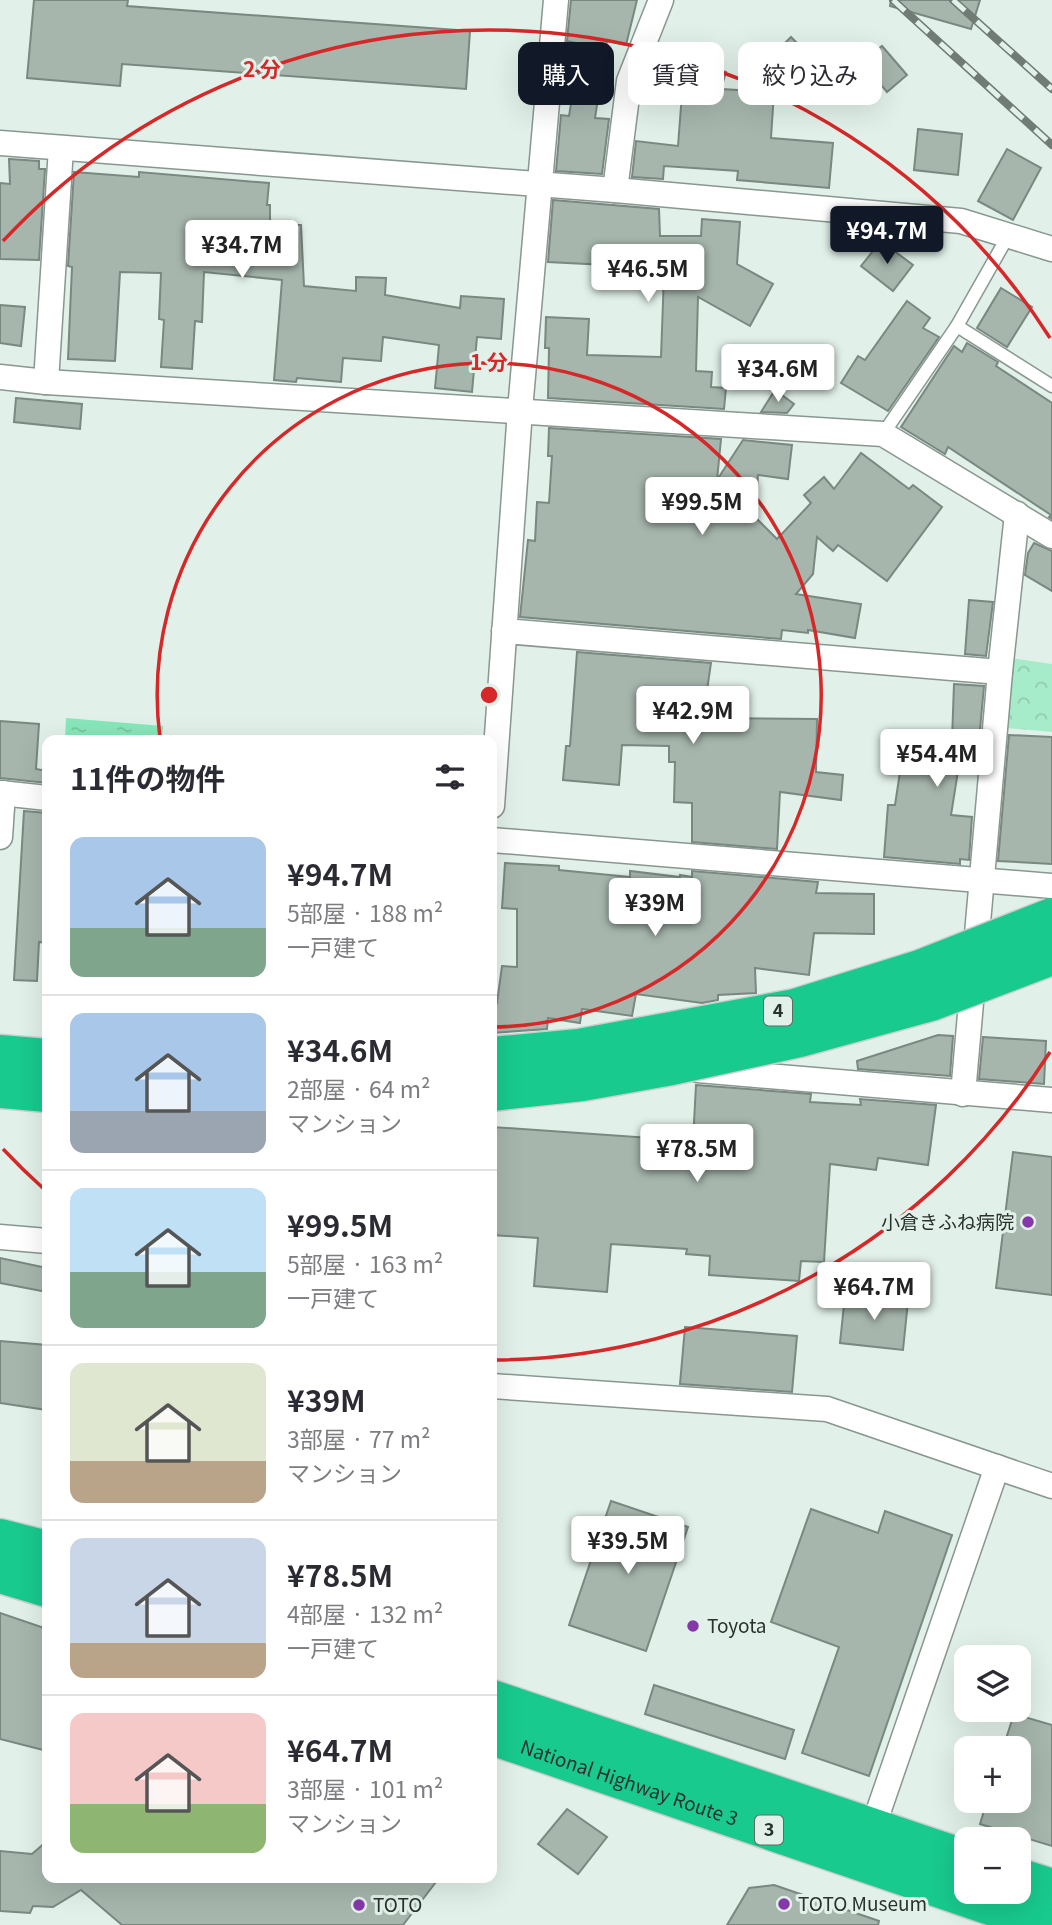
<!DOCTYPE html>
<html lang="ja">
<meta charset="utf-8">
<style>
body{margin:0;font-family:Georgia,"Noto Sans JP",serif;background:#f7f7f7;color:#2b2b33;height:100vh;display:flex;flex-direction:column;font-size:26px;white-space:nowrap}
*{box-sizing:border-box;margin:0}
p{font-size:23px;color:#7c7c81}
.icon{flex:none;width:38px;height:38px;fill:none;stroke:currentColor;stroke-width:2;stroke-linecap:round;stroke-linejoin:round}
.map{position:relative;flex:1;overflow:hidden}
.details{position:absolute;left:42px;top:735px;width:455px;height:1148px;display:flex;flex-direction:column;background:#fff;border-radius:14px;box-shadow:0 7px 28px #0002}
.details>*{flex:none}
.hud{position:absolute;left:518px;top:42px;width:429px;height:63px;display:flex;gap:14px}
.controls{position:absolute;left:954px;top:1645px;display:grid;gap:14px}
.controls a{display:grid;place-items:center;width:77px;height:77px;border-radius:14px;background:#fff;box-shadow:0 7px 28px #0002;font-size:35px}
.price{position:absolute;translate:-50% -60px;padding:0 16px;border-radius:7px;background:#fff;color:#222;font-size:23px;line-height:46px;filter:drop-shadow(0 2px 4px #0008)}
.price::after{content:'';position:absolute;left:50%;top:42px;width:21px;height:16px;margin-left:-10px;background:inherit;clip-path:polygon(0 0,100% 0,50% 100%)}
.price.current{background:#111827;color:#fff}
ul{padding:0;list-style:none}
li{display:flex;align-items:center;gap:21px;height:175px;padding:0 28px}
li+li{border-top:2px solid #e1e1e2}
li span{display:grid;place-items:center;flex:none;width:196px;height:140px;border-radius:14px;color:#555}
li>.icon{margin-inline-start:auto}
span .icon{width:84px;height:84px;fill:#fffc;stroke-width:1}
li b{font-size:30px}
h2{display:flex;justify-content:space-between;align-items:center;height:84px;padding:0 28px;font-size:30px}
.pill{padding:0 24px;border-radius:14px;background:#fff;box-shadow:0 7px 28px #0002;font-size:24px;line-height:63px}
.pill.current{background:#111827;color:#fff}
.map>svg:first-child{display:block}
.forest{fill:url(#forest-crowns)}
.water{fill:url(#water-ripples)}
.building{fill:#a6b6ad;stroke:#798880;stroke-width:2}
.lines{fill:none;stroke-linecap:round;stroke-linejoin:round}
.lane-casing{stroke:#88978f;stroke-width:15}
.street-casing{stroke:#88978f;stroke-width:27}
.highway-casing{stroke:#cccecd;stroke-width:41}
.lane{stroke:#fff;stroke-width:12}
.street{stroke:#fff;stroke-width:24}
.highway{stroke:#18ca8e;stroke-width:38}
.rail-casing{stroke:#707b75;stroke-width:8}
.rail{stroke:#e1f1e9;stroke-width:5;stroke-dasharray:16;stroke-linecap:butt}
.highway-bridge-casing{stroke:#cccecd;stroke-width:41;stroke-linecap:butt}
.highway-bridge{stroke:#18ca8e;stroke-width:38}
.ring{fill:none;stroke:#d62828;stroke-width:3.5}
.poi-dot{fill:#8438a9;stroke:#e1f1e9;stroke-width:2.5}
.labels{text-anchor:middle;stroke-width:6;stroke-linejoin:round;paint-order:stroke}
.shield{fill:#e1f1e9;stroke:#616b65;stroke-width:2}
.shield-label{font-size:18px;font-weight:bold;fill:#2a312d}
.poi-label{font-size:19px;fill:#2a312d;stroke:#e1f1e9;text-anchor:start}
.street-label{font-size:19px;fill:#2a312d;stroke:#e1f1e9}
.centre{fill:#d62828;stroke:#e1f1e9;stroke-width:3.5}
.ring-label{font-size:21px;text-anchor:middle;font-weight:bold;fill:#d62828;stroke:#e1f1e9;stroke-width:6;stroke-linejoin:round;paint-order:stroke}
</style>
<div class="map">
<svg width="1052" height="1925" viewBox="0 0 1052 1925">
<defs>
<pattern id="forest-crowns" width="20" height="18" patternUnits="userSpaceOnUse" patternTransform="scale(1.75)"><rect width="20" height="18" fill="#a7ecca"/><path d="M2 6a3 3 0 1 1 6 0M12 15a3 3 0 1 1 6 0" fill="none" stroke="#90cbae"/></pattern>
<pattern id="water-ripples" width="26" height="14" patternUnits="userSpaceOnUse" patternTransform="scale(1.75)"><rect width="26" height="14" fill="#87e7ba"/><path d="M2 4q2-2 4 0t4 0M15 11q2-2 4 0t4 0" fill="none" stroke="#75c7a0"/></pattern>
</defs>
<rect width="100%" height="100%" fill="#e1f1e9"/>
<polygon class="forest" points="1010,658 1052,664 1052,732 1006,728"/>
<polygon class="water" points="66,718 163,726 162,740 65,740"/>
<g class="building">
<polygon points="34,0 128,0 127,6 470,31 466,89 122,64 120,86 27,78"/>
<polygon points="571,0 637,0 626,45 607,41 595,118 609,119 602,174 556,171 561,115 569,116 581,44 567,41"/>
<polygon points="891,0 980,0 971,29 890,6"/>
<polygon points="791,37 818,64 800,82 773,55"/>
<polygon points="882,46 907,75 887,92 862,62"/>
<polygon points="689,61 726,72 721,89 774,92 771,138 833,143 829,188 737,180 738,171 664,166 663,179 632,177 636,141 678,146 683,81"/>
<polygon points="918,129 962,134 958,175 914,170"/>
<polygon points="1007,149 1041,168 1013,220 978,201"/>
<polygon points="9,159 39,161 39,169 45,169 39,260 0,259 0,183 10,184"/>
<polygon points="74,172 139,177 139,172 269,183 267,205 270,205 270,234 286,234 287,225 301,225 304,286 356,291 356,277 386,278 385,295 460,308 461,296 504,299 501,339 477,337 472,392 435,388 439,345 383,337 381,361 343,358 341,382 297,378 296,382 274,380 282,280 204,272 202,322 195,321 192,369 161,367 164,320 159,319 161,273 120,272 115,361 68,359 72,267 68,266"/>
<polygon points="553,200 659,209 660,236 701,236 702,219 740,222 737,264 773,284 750,326 698,297 696,371 712,372 711,387 726,388 724,409 548,398 549,348 545,348 546,317 589,319 587,355 661,357 664,274 626,276 626,266 548,262"/>
<polygon points="881,241 913,265 893,291 861,266"/>
<polygon points="1001,288 1032,307 1007,347 977,328"/>
<polygon points="907,301 930,318 923,328 939,337 888,411 841,383 858,356 865,360"/>
<polygon points="0,305 25,307 21,346 0,343"/>
<polygon points="967,343 998,362 996,366 1052,403 1052,519 1049,517 1051,515 948,447 945,454 901,427 954,346 962,352"/>
<polygon points="775,390 794,404 787,413 761,412"/>
<polygon points="16,398 82,404 80,429 14,422"/>
<polygon points="549,428 721,439 717,480 743,440 792,445 788,479 758,475 755,517 777,539 811,503 804,495 824,477 834,489 861,453 909,489 913,485 942,507 887,581 838,545 833,551 817,537 813,574 796,594 861,604 855,638 808,630 808,633 782,630 781,639 520,617 528,540 535,541 537,502 549,503 552,456 548,456"/>
<polygon points="1034,543 1052,551 1052,591 1025,575 1028,553"/>
<polygon points="969,600 993,602 986,656 965,654"/>
<polygon points="577,652 711,663 703,718 817,719 816,772 843,775 841,800 780,792 777,849 692,842 692,803 674,802 675,762 669,762 669,746 622,745 619,785 563,780 566,746 570,746"/>
<polygon points="954,684 984,686 976,773 958,771 951,815 972,817 969,860 960,859 960,864 884,857 888,805 895,805 900,772 907,772 911,735 952,740"/>
<polygon points="0,721 39,724 36,769 47,771 47,783 0,778"/>
<polygon points="1009,735 1052,737 1052,864 998,861"/>
<polygon points="24,811 47,813 47,943 39,942 37,981 14,980"/>
<polygon points="505,863 559,866 559,870 630,877 630,871 680,877 680,875 692,877 692,871 818,882 816,893 874,894 874,934 814,933 809,975 755,968 756,993 718,995 718,1000 702,1003 636,994 632,1016 582,1009 580,1023 548,1018 547,1029 492,1033 492,1002 497,1003 502,966 517,967 517,909 502,908"/>
<polygon points="938,1035 953,1036 950,1076 858,1069 857,1061"/>
<polygon points="983,1037 1046,1041 1044,1084 979,1079"/>
<polygon points="696,1085 811,1094 810,1102 861,1105 860,1099 936,1105 928,1165 878,1158 876,1170 830,1164 824,1262 801,1261 799,1281 709,1275 710,1256 686,1254 687,1249 611,1244 607,1292 534,1286 538,1238 492,1235 492,1127 693,1141"/>
<polygon points="1013,1152 1052,1157 1052,1295 996,1288"/>
<polygon points="0,1258 47,1268 47,1292 0,1283"/>
<polygon points="845,1295 908,1301 903,1350 840,1343"/>
<polygon points="685,1327 797,1336 792,1392 680,1384"/>
<polygon points="0,1341 47,1345 47,1410 0,1403"/>
<polygon points="611,1501 688,1527 646,1651 569,1625"/>
<polygon points="811,1509 878,1533 885,1511 952,1535 869,1776 802,1753 839,1647 771,1622"/>
<polygon points="0,1613 47,1629 47,1751 0,1739"/>
<polygon points="654,1685 794,1730 785,1759 645,1714"/>
<polygon points="1014,1714 1052,1725 1052,1846 980,1824 987,1801 1018,1801 1018,1748 1003,1748"/>
<polygon points="567,1809 607,1837 578,1874 538,1844"/>
<polygon points="47,1841 47,1878 439,1878 403,1925 122,1925 81,1890 53,1907 33,1906 30,1913 0,1911 0,1851 32,1854"/>
<polygon points="774,1885 879,1921 878,1925 727,1925 749,1888"/>
</g>
<g class="lines">
<g class="lane-casing">
<g id="lane">
<polyline points="957,326 1052,386"/>
<polyline points="883,434 957,326 1008,236"/>
</g>
</g>
<g class="street-casing">
<g id="street">
<polyline points="0,143 615,190 961,221 1052,249"/>
<polyline points="615,190 629,81 661,0"/>
<polyline points="0,377 46,382 883,434 1052,536"/>
<polyline points="46,382 61,148"/>
<polyline points="504,631 1000,672"/>
<polyline points="0,793 47,798"/>
<polyline points="492,806 520,410 556,0"/>
<polyline points="0,837 3,793"/>
<polyline points="492,840 1052,886"/>
<polyline points="698,1070 1052,1100"/>
<polyline points="963,1094 1000,672 1017,514"/>
<polyline points="0,1237 47,1241"/>
<polyline points="492,1386 827,1409 1052,1486"/>
<polyline points="873,1827 997,1467"/>
</g>
</g>
<g class="highway-casing">
<g id="highway">
<polyline points="0,1054 47,1058"/>
<polyline points="0,1089 47,1093"/>
<polyline points="0,1538 47,1550"/>
<polyline points="0,1574 47,1588"/>
<polyline points="492,1699 966,1859"/>
<path id="s1" d="M492,1736l554,189"/>
<polyline points="1018,1877 1052,1888"/>
</g>
</g>
<use href="#lane" class="lane"/>
<use href="#street" class="street"/>
<use href="#highway" class="highway"/>
<g class="rail-casing">
<g id="rail">
<polyline points="893,0 1052,145"/>
<polyline points="953,0 1052,89"/>
</g>
</g>
<use href="#rail" class="rail"/>
<g class="highway-bridge-casing">
<g id="highway-bridge">
<polyline points="492,1056 579,1048 795,1008 920,969 1052,917"/>
<polyline points="492,1092 582,1082 672,1066 800,1038 931,1002 1052,956"/>
</g>
</g>
<use href="#highway-bridge" class="highway-bridge"/>
</g>
<g class="ring">
<path d="M160 738A332 332 0 1 1 492 1027"/>
<path d="M1050 1052A665 665 0 0 1 495 1360M44 1189A665 665 0 0 1 3 1149M3 241A665 665 0 0 1 1050 338"/>
</g>
<g class="poi-dot">
<circle cx="1028" cy="1222" r="7"/>
<circle cx="693" cy="1626" r="7"/>
<circle cx="784" cy="1904" r="7"/>
<circle cx="359" cy="1905" r="7"/>
</g>
<g class="labels">
<g class="shield">
<rect x="764" y="996.5" width="28" height="29" rx="5"/>
<rect x="755" y="1815.5" width="28" height="29" rx="5"/>
</g>
<g class="shield-label">
<text x="778" y="1017">4</text>
<text x="769" y="1836">3</text>
</g>
<g class="poi-label">
<text x="1014" y="1229" text-anchor="end">小倉きふね病院</text>
<text x="707" y="1633">Toyota</text>
<text x="798" y="1911">TOTO Museum</text>
<text x="373" y="1912">TOTO</text>
</g>
<g class="street-label">
<text dy="7" stroke="none"><textPath href="#s1" startOffset="145">National Highway Route 3</textPath></text>
</g>
</g>
<circle cx="489" cy="695" r="10" class="centre"/>
<g class="ring-label">
<text x="262" y="77">2 分</text>
<text x="489" y="370">1 分</text>
</g>
</svg>
<div class="controls">
<a><svg class="icon" aria-label="layers" viewBox="0 0 24 24"><path d="M12 4l9 5-9 5-9-5zM3 14l9 5 9-5"/></svg></a>
<a>+</a>
<a>−</a>
</div>
<b class="price current" style="left:887px;top:266px">¥94.7M</b>
<b class="price" style="left:242px;top:280px">¥34.7M</b>
<b class="price" style="left:648px;top:304px">¥46.5M</b>
<b class="price" style="left:778px;top:404px">¥34.6M</b>
<b class="price" style="left:702px;top:537px">¥99.5M</b>
<b class="price" style="left:693px;top:746px">¥42.9M</b>
<b class="price" style="left:937px;top:789px">¥54.4M</b>
<b class="price" style="left:655px;top:938px">¥39M</b>
<b class="price" style="left:697px;top:1184px">¥78.5M</b>
<b class="price" style="left:874px;top:1322px">¥64.7M</b>
<b class="price" style="left:628px;top:1576px">¥39.5M</b>
<div class="hud">
<a class="pill current">購入</a>
<a class="pill">賃貸</a>
<a class="pill">絞り込み</a>
</div>
<section class="details">
<h2>11件の物件<svg class="icon" aria-label="filters" viewBox="0 0 24 24"><path d="M4 7h16M4 17h16"/><circle cx="9" cy="7" r="2"/><circle cx="15" cy="17" r="2"/></svg></h2>
<ul>
<li><span style="background:linear-gradient(#a9c7e8 65%,#7fa58c 0)"><svg class="icon" aria-label="home" viewBox="0 0 24 24"><path d="M3 11l9-7 9 7M6 9v11h12V9"/></svg></span><div><b>¥94.7M</b><p>5部屋 · 188 m²</p><p>一戸建て</p></div></li>
<li><span style="background:linear-gradient(#a9c7e8 70%,#9aa5b1 0)"><svg class="icon" aria-label="home" viewBox="0 0 24 24"><path d="M3 11l9-7 9 7M6 9v11h12V9"/></svg></span><div><b>¥34.6M</b><p>2部屋 · 64 m²</p><p>マンション</p></div></li>
<li><span style="background:linear-gradient(#bfe0f5 60%,#7fa58c 0)"><svg class="icon" aria-label="home" viewBox="0 0 24 24"><path d="M3 11l9-7 9 7M6 9v11h12V9"/></svg></span><div><b>¥99.5M</b><p>5部屋 · 163 m²</p><p>一戸建て</p></div></li>
<li><span style="background:linear-gradient(#dfe7d0 70%,#b9a48a 0)"><svg class="icon" aria-label="home" viewBox="0 0 24 24"><path d="M3 11l9-7 9 7M6 9v11h12V9"/></svg></span><div><b>¥39M</b><p>3部屋 · 77 m²</p><p>マンション</p></div></li>
<li><span style="background:linear-gradient(#c9d6e8 75%,#b9a48a 0)"><svg class="icon" aria-label="home" viewBox="0 0 24 24"><path d="M3 11l9-7 9 7M6 9v11h12V9"/></svg></span><div><b>¥78.5M</b><p>4部屋 · 132 m²</p><p>一戸建て</p></div></li>
<li><span style="background:linear-gradient(#f6c9c9 65%,#8fb573 0)"><svg class="icon" aria-label="home" viewBox="0 0 24 24"><path d="M3 11l9-7 9 7M6 9v11h12V9"/></svg></span><div><b>¥64.7M</b><p>3部屋 · 101 m²</p><p>マンション</p></div></li>
</ul>
</section>
</div>
